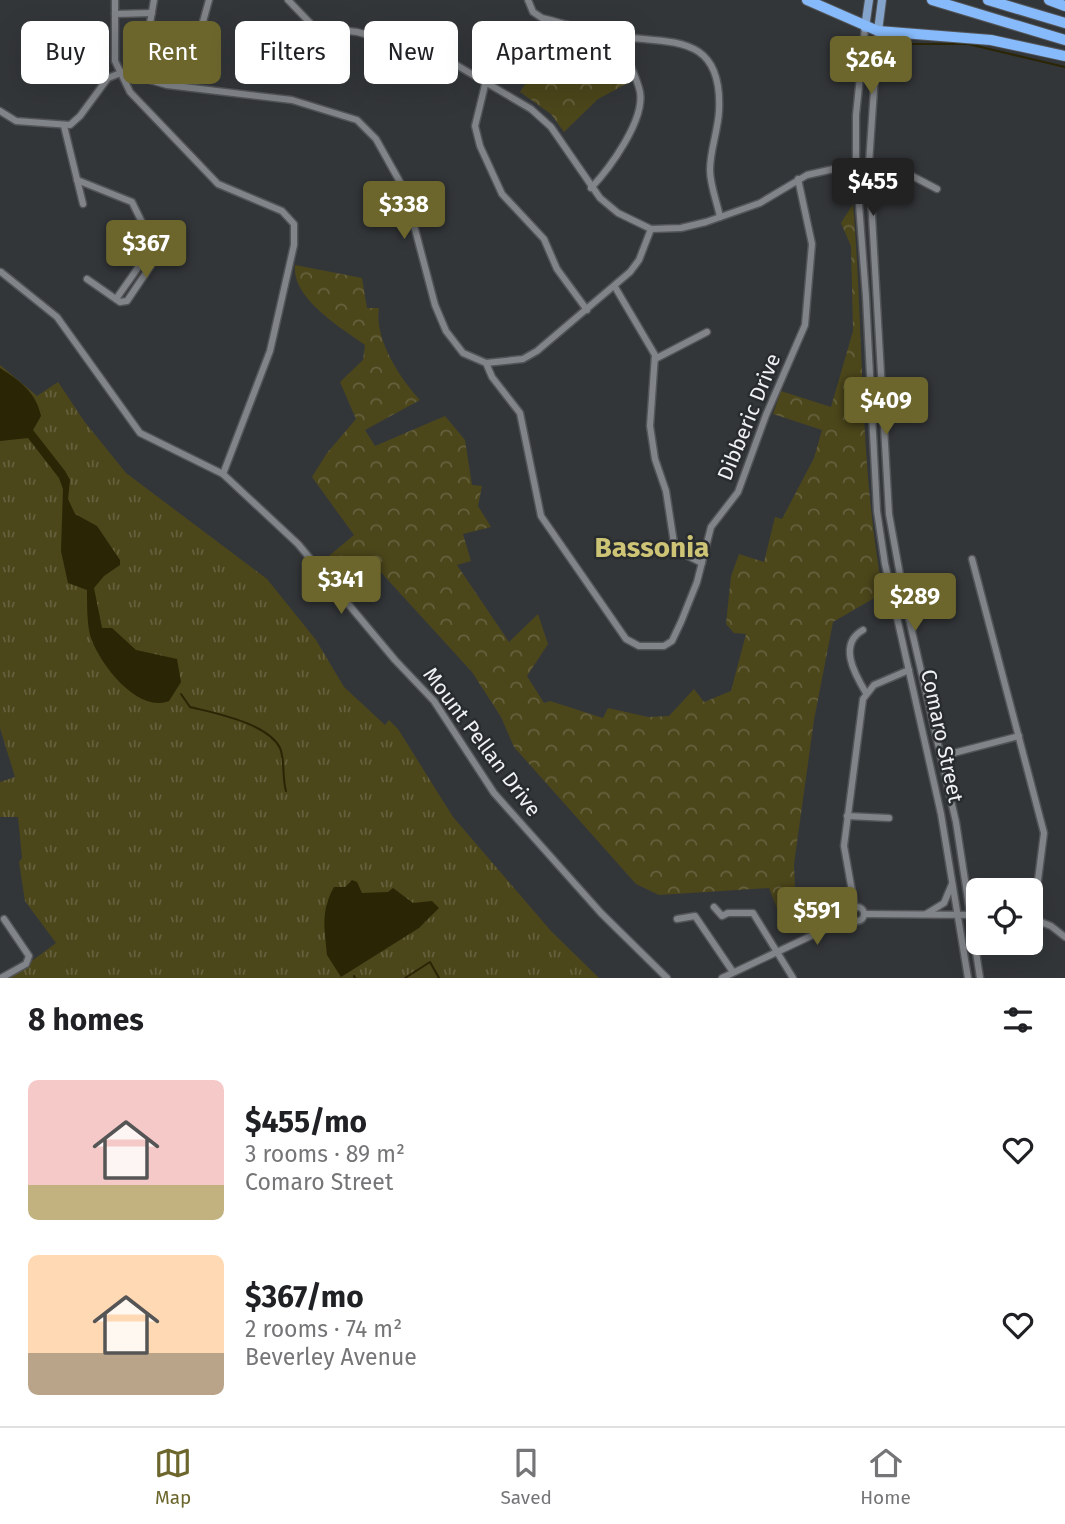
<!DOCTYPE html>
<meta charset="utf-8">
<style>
body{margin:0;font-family:"Fira Sans",sans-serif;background:#f6f6f6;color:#202124;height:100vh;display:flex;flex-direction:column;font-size:26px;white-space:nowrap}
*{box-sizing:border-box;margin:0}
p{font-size:23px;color:#757577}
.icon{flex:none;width:38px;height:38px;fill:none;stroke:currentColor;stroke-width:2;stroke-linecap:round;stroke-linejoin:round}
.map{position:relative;height:978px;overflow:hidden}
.details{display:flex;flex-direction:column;background:#fff;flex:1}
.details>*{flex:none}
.hud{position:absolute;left:21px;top:21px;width:700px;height:63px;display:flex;gap:14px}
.fabs{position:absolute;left:966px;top:878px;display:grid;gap:14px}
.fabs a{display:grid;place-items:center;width:77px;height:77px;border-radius:10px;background:#fff;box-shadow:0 7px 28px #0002;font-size:35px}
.price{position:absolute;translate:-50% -60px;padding:0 16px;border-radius:7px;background:#6c662d;color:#fff;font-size:23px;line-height:46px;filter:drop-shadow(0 2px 4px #0008)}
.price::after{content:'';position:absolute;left:50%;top:42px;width:21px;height:16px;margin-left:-10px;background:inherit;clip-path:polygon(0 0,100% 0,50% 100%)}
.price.selected{background:#222;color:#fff}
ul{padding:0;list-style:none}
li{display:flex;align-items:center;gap:21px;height:175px;padding:0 28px}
li span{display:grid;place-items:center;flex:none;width:196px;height:140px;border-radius:10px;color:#555}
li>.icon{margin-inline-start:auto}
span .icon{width:84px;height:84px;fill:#fffc;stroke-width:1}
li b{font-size:30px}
h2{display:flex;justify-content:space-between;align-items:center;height:84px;padding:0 28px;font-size:30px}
.tag{padding:0 24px;border-radius:10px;background:#fff;box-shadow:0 7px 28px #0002;font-size:24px;line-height:63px}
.tag.selected{background:#6c662d;color:#fff}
.dock{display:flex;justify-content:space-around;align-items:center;height:98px;border-top:2px solid #e0e0e0;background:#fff;font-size:19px;color:#757577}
.dock a{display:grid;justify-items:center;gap:4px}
.dock .selected{color:#6c662d}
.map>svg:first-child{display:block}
.grass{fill:url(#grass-tufts)}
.park{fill:url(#park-crowns)}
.water{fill:#2a2505}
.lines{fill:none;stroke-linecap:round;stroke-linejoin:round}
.stream{stroke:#2a2505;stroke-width:2}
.minor-casing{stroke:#525458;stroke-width:9}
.major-casing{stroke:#525458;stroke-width:10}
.highway-casing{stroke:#525458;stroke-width:12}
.minor{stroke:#818488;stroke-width:6}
.major{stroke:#84a4cc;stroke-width:8}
.highway{stroke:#86bafa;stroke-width:10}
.labels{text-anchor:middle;stroke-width:5;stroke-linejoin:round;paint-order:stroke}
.street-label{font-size:21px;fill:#eff1f3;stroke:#292c2f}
.district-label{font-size:28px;font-weight:bold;fill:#cec476;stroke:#292c2f}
</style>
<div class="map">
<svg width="1065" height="978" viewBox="0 0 1065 978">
<defs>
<pattern id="grass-tufts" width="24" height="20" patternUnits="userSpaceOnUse" patternTransform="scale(1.75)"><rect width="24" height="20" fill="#4c461b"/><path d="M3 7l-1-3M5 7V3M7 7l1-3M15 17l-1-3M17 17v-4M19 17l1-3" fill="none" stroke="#66613d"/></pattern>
<pattern id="park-crowns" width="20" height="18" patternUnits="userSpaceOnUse" patternTransform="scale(1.75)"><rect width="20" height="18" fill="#4c461b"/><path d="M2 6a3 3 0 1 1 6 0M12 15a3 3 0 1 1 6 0" fill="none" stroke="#66613d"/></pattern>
</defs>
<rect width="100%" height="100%" fill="#333639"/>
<polygon class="grass" points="0,365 37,396 58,382 84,421 126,473 267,579 316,640 344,687 385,725 389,720 398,729 453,817 551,931 599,978 9,978 56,943 25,901 19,862 22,858 18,817 0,817 0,782 15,777 0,728"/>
<g class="park">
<polygon points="562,29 611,39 632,81 598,99 564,132 551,114 520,92"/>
<path d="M853,204c11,130 6,261 30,389l-50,29 -19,98 -20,144 1,25 10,35 -18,10 -18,-46 -110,7 -23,-11 -122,-137 -13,-30 -29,-45 -95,-104 -29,21 -24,-29 30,-25 -42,-58 15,-24 29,-34 -16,-37 23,-22 2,-15c-24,-17 -74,-47 -70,-80l67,13 5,30h12c-5,31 21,71 41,92l-55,30 10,16 70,-30 20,24 7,45 10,1 -4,20 13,21 -28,7 8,27 -14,4 52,77 29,-28 10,30 -21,32 17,27 6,-2 53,17 5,-10 40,9 21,-1 25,-27 10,13 27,-11 15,-57 -12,-1 -8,-9 5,-48 8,-22 25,8 11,-45 7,2 32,-61 8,-28 -49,-16 8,-23 50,16 22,-76 -2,-85 -10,-23z"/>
</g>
<g class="water">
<path d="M0,368c20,13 36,24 41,48l-8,14 32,41 5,9 -2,19 7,15 22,12 23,34v5l-16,11 -10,12 8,40h10l24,22 41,9 4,23 -12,19c-32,13 -71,-39 -79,-66 -3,-14 -3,-30 -3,-45l-19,-7 -7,-32 2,-62 -4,-11 -31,-40 -28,3z"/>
<path d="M352,880l5,2 5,11 26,-1 5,-4 20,15 19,-2 7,7 -20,20 -78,49 -14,-22c-2,-26 -7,-43 7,-68h11z"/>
</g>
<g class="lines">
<g class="stream">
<polyline points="905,44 968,44 1065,67"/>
<path d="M181,694l9,13c24,6 78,16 90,41 5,11 2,30 6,43"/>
<polyline points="354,976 355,978"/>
<polyline points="405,978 430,962 439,978"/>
</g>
<g class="minor-casing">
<g id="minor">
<polyline points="115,0 115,61 130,92 218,184 282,211 294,224 294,245 270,351 223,474"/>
<polyline points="288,0 314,27 357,32 436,53 531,109 551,127 600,198 618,213 651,229 681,228 706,222 760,203 807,175 856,164 895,167 937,189"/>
<path d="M528,0l5,12 9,6c24,6 49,14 74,18 54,8 107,-4 103,75 -1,20 -9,39 -9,59 0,15 7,32 10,47"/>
<polyline points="115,14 152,13"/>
<polyline points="865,28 856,115 856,164 866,297 877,511 885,564 941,814 968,978"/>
<polyline points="878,31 869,163 889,514 904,597 956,822 980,978"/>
<polyline points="145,52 154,0"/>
<polyline points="191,65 209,0"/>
<polyline points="486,81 475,126 480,146 502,194 544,239 557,269 587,310"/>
<polyline points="0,111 16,121 70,125 80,116 108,78 123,72 167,85 292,100 357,120 376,139 405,191 435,305 446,331 463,353 486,363 492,377 520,413 541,516 626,639 639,646 664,646 672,641 681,622 697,582 711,527 738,492 766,415 805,325 812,244 798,179"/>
<polyline points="64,126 83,204"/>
<polyline points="77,180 132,202 156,251 154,261 127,301 120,302 87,279"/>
<path d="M591,188c19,-20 54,-68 49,-96 -4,-19 -16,-38 -23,-56"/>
<polyline points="1,272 57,317 140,433 223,474 298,544 395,660 434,701 494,793 601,913 667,978"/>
<polyline points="615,287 655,355 650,426 655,459 666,491 674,543 680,552 702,563"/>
<polyline points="116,299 154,245"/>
<polyline points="655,359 707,332"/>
<polyline points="486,363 523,359 537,351 630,272 639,260 651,229"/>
<polyline points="972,559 1044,833 1033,919"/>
<path d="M863,630c-25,14 -9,43 3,63"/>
<polyline points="942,756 1019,736"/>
<polyline points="847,816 889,818"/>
<polyline points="714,907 722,916 728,913 753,913 793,978"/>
<circle cx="857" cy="914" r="7"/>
<polyline points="855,908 844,846 863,699 874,685 909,670"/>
<polyline points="864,914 978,915"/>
<polyline points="926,914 944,903 952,884"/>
<polyline points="677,919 695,916 733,972"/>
<polyline points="1033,919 1051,926 1065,937"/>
<polyline points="1,978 26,964 29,956 4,919"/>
<polyline points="722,978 851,917"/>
</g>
</g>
<g class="major-casing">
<g id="major">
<polyline points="865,28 869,0"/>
<polyline points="878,31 882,0"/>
</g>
</g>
<g class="highway-casing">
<g id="highway">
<polyline points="807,0 878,31 991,40 1065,56"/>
<polyline points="932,0 1065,40"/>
<polyline points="988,0 1065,23"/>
<polyline points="1049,0 1065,6"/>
</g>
</g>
<use href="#minor" class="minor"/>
<use href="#major" class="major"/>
<use href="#highway" class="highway"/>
</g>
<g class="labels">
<g class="street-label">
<text transform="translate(749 417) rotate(-68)" y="7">Dibberic Drive</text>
<text transform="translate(942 736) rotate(78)" y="7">Comaro Street</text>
<text transform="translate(482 742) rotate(53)" y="7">Mount Pellan Drive</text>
</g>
<g class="district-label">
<text x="652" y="557">Bassonia</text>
</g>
</g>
</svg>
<div class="fabs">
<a><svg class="icon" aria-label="locate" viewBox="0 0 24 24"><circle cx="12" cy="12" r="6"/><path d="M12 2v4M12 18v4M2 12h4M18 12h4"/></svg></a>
</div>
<b class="price" style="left:871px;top:96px">$264</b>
<b class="price selected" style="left:873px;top:218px">$455</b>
<b class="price" style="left:404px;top:241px">$338</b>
<b class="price" style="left:146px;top:280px">$367</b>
<b class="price" style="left:886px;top:437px">$409</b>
<b class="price" style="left:341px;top:616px">$341</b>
<b class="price" style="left:915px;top:633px">$289</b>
<b class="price" style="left:817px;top:947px">$591</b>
<div class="hud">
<a class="tag">Buy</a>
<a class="tag selected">Rent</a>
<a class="tag">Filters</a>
<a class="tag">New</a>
<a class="tag">Apartment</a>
</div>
</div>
<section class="details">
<h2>8 homes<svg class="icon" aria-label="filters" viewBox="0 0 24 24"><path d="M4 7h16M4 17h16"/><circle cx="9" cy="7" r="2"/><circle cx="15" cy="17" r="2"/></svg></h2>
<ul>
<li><span style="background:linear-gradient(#f6c9c9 75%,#c2b280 0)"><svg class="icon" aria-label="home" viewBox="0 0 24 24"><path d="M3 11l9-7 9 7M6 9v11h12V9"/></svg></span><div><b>$455/mo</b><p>3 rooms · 89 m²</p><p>Comaro Street</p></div><svg class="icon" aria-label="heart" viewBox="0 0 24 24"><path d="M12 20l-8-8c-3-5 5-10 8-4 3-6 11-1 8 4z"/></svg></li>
<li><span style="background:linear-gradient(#ffd9b3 70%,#b9a48a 0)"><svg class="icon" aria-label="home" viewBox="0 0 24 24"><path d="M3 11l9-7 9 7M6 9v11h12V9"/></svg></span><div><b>$367/mo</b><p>2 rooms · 74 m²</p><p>Beverley Avenue</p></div><svg class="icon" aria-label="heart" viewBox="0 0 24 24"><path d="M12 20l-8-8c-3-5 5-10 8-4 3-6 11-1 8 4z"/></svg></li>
</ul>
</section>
<nav class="dock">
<a class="selected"><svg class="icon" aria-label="map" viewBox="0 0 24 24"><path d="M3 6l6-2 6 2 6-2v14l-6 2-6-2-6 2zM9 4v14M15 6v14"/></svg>Map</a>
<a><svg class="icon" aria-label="saved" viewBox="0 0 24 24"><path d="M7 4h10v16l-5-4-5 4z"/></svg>Saved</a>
<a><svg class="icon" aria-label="home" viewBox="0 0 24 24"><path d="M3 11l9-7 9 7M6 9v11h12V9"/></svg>Home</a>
</nav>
